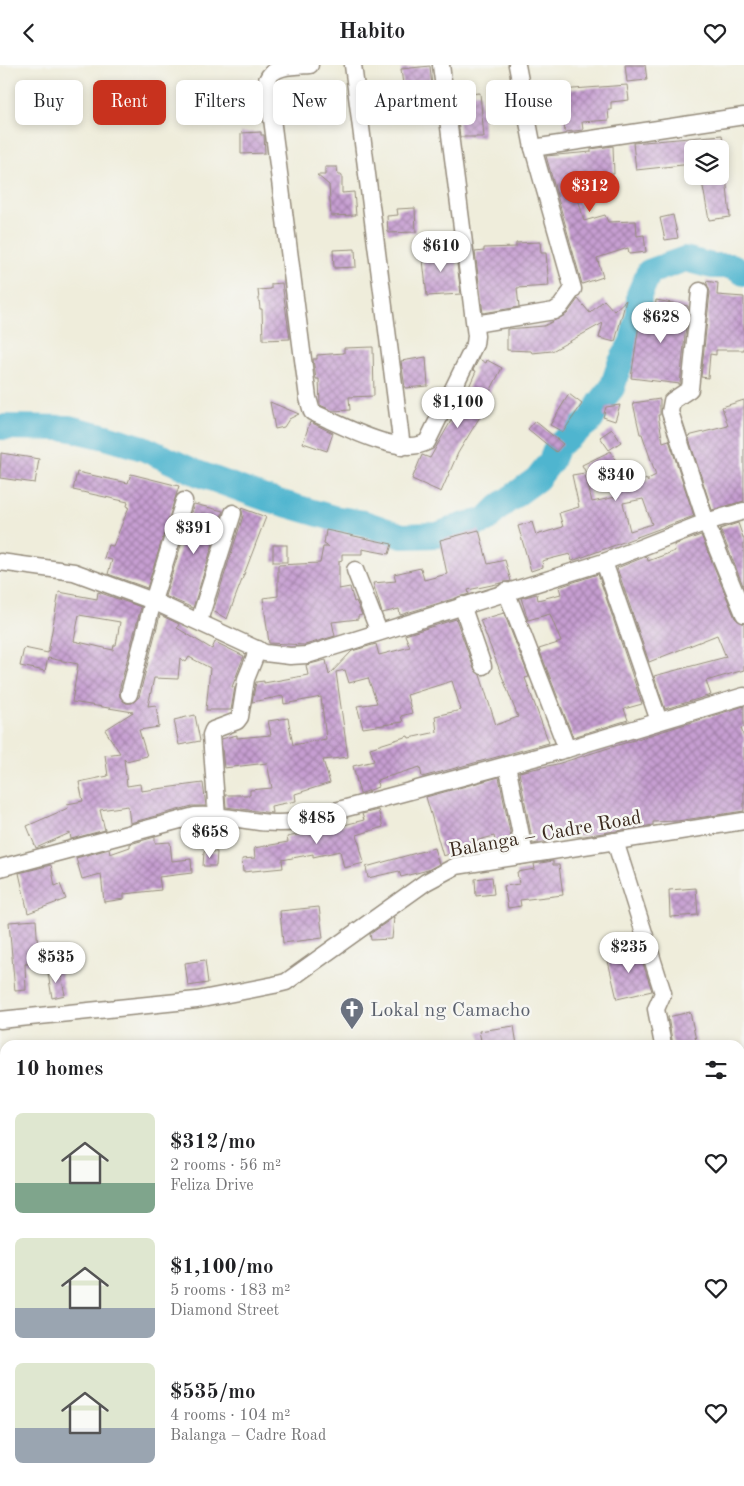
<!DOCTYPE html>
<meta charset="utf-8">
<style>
body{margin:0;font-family:"Old Standard TT",serif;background:#f2f2f2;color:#202124;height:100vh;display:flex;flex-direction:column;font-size:19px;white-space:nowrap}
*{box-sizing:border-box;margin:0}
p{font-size:16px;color:#757577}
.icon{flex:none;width:28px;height:28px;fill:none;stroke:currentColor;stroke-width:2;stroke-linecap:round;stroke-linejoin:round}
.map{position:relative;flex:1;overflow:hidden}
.sheet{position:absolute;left:0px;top:975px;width:745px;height:446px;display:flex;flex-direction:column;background:#fff;border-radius:15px 15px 0 0;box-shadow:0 2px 8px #0003}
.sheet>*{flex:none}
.top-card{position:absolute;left:15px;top:15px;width:715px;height:45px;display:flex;gap:10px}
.fabs{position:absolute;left:684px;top:75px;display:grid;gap:10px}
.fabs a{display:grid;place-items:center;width:45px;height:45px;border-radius:8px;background:#fff;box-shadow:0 2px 8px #0003;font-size:25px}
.price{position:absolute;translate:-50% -42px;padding:0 11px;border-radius:18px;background:#fff;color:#222;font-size:16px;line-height:32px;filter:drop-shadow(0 1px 2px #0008)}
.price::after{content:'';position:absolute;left:50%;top:30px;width:15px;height:11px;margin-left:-8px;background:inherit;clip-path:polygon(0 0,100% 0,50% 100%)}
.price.selected{background:#c8321e;color:#fff}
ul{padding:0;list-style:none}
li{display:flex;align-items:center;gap:15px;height:125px;padding:0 15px}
li span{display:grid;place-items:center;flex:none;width:140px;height:100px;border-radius:8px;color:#555}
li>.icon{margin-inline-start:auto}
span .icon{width:60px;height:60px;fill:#fffc;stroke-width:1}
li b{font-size:21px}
h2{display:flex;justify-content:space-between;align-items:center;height:60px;padding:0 15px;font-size:21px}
.tag{padding:0 18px;border-radius:8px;background:#fff;box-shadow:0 2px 8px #0003;font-size:18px;line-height:45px}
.tag.selected{background:#c8321e;color:#fff}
header{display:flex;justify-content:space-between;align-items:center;height:65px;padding:0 15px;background:#fff;font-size:22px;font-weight:600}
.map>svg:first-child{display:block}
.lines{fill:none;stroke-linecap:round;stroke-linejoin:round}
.stream{stroke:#50b5cf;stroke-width:4.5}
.river{stroke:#50b5cf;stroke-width:26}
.building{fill:url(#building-cross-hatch);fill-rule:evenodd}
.minor-casing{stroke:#958c7c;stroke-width:19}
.minor{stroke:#fff;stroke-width:16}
.labels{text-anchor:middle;stroke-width:5;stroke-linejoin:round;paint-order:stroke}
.street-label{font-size:20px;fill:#3b2a1e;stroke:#f6f6f2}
.worship-label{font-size:20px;fill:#5b616d;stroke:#f6f6f2;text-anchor:start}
</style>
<header><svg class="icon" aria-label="back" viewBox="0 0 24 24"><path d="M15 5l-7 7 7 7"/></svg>Habito<svg class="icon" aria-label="heart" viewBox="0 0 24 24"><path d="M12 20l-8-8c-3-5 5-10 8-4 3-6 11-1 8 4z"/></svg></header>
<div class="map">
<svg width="744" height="1421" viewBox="0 0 744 1421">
<defs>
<pattern id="building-cross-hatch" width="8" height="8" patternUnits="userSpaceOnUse" patternTransform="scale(1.25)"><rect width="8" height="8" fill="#c69ed1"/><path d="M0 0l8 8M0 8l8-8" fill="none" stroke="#a281a9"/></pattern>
</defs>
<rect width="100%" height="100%" fill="#f6f6f2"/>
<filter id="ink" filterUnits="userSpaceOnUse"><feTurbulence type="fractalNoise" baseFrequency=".02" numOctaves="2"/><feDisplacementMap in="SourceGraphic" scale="10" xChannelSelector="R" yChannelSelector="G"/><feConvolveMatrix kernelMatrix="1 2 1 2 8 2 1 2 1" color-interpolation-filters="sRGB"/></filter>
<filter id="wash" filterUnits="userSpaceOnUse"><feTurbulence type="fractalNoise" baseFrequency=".0096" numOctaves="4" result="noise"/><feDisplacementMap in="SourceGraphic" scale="20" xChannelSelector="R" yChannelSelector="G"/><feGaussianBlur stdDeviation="1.12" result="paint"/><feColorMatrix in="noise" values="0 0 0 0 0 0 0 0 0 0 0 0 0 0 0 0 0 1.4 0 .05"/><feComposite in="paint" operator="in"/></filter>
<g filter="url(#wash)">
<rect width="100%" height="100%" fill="#efeddb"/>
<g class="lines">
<g class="stream">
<polyline points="0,1148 5,1149"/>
<polyline points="740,1152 744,1145"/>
<polyline points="732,1416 736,1421"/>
<polyline points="432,1421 432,1418 442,1421"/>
<polyline points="616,1421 620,1416"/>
</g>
<polyline class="river" points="0,362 68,363 106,372 143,383 197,408 268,434 333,453 364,458 402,471 438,470 462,461 485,456 500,441 537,414 551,396 557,381 591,355 600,338 612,323 620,299 632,277 639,247 639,230 649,207 685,194 712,201 732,201 744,208"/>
</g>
<g id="blocks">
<g class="building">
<polygon points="625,0 645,0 647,15 627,17"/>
<polygon points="430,1 433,32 405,36 401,4"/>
<polygon points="300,16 301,20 311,19 314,39 309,40 310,48 285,51 282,29 287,29 286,18"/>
<polygon points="627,20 629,35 611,37 611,45 608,45 609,55 582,57 583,65 565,67 560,25"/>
<polygon points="480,28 484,72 460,72 455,30"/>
<polygon points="261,67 261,70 264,70 265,88 241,89 241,68"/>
<polygon points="722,70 724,84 692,84 692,99 636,105 633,78"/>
<polygon points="613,81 614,109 572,111 583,152 584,156 605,150 608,157 636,156 637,171 644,170 646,187 629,189 628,183 597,193 603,212 582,219 546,91 591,87 591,84"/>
<polygon points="325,102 337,102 338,110 342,110 342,128 354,127 356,150 331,151 329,120 317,110 325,110"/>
<polygon points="701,111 726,111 730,152 709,155"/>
<polygon points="415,143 416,167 388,168 387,151 398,150 397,144"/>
<polygon points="673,150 678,173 665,175 660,153"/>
<polygon points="540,177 541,188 546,188 549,221 517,223 519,242 483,248 475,187 484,186 484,183 516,182 516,178"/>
<polygon points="355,184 356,202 334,203 333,185"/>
<polygon points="455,184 461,229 427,231 422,186"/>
<polygon points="706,216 718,218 717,230 744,232 744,285 716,285 716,290 710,289 708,313 701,312 710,227"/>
<polygon points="282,218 290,274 263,275 262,244 260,244 258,225 271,224 271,219"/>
<polygon points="578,234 590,248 604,235 614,246 626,235 615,277 599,273 603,258 552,286 532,288 531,286 507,285 507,264 544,261 567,249"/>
<polygon points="656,235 688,241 680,319 631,313 640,253 654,254"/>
<polygon points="373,282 374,331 349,332 350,345 333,346 320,340 319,314 316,314 313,294 317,294 317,290 344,288 344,283"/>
<polygon points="426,292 428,321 405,323 401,296"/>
<polygon points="479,294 486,298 487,295 502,303 481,344 484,345 458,388 441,427 412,414 422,390 430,393 465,331 476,306 473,305"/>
<polygon points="569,329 582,339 563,367 550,360"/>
<path d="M660,334v16h-2l5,27 6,-2 25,76 -122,45 -2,-7 -28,7 1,6 -12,4 -13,-45 14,-4 4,13 27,-8 -4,-14 20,-6 -7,-32 13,-2 7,29 24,-5 -11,-25 -16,7 -7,-14 29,-14 17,36 18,-8 2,3v-3l8,-4 -14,-41h-2l-7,-31zM643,434l9,25 -22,7 -7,-28z"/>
<polygon points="744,335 744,436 712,445 688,371 728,361 722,342"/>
<polygon points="270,337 299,349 289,354 284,362 275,364"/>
<polygon points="620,340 615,356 603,352 606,342"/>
<polygon points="535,356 563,379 556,387 528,364"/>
<polygon points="310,357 333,368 327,386 303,378"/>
<polygon points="612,364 621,377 609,385 600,372"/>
<polygon points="1,388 39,394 35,418 0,413"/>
<polygon points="77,407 128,418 131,409 179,421 147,523 108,509 112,495 104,493 108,480 113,481 129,442 127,441 128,437 73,425"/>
<polygon points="194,439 223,446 193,543 165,531"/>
<polygon points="241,443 266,452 227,554 213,546 243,451"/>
<polygon points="738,458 744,475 744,523 720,464"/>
<polygon points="326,465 392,479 389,489 362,484 362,489 342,489 342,495 339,496 339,524 350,522 354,537 356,536 362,550 358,551 358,554 332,557 335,571 305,580 269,578 263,533 278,531 278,500 320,498 323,482 329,482 324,479"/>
<polygon points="479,465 488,499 505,495 511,516 468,525 469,529 400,550 399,544 382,548 373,518 396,516 394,509 421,503 424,515 447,509 440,475"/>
<polygon points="701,470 735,553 744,559 744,605 706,616 711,630 665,644 654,611 726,592 717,570 649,597 617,503 647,491 648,496 675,486 674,480"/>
<rect x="273" y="480" width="14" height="17"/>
<polygon points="598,509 642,639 624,644 628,655 573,672 539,584 561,577 550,549 528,555 521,533 537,529 538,535 561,529 559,522"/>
<path d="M59,527l38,7 1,-7 43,15 -22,84 1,6 6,6h6l7,-6 21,-82 19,9 -2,4 35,21 3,-7 29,14 -12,31h3l-4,23h-25l4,-42 -21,-11 -3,5 -6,-4 -2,21 -24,-1 -6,28 8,-1 3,22 -20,3 8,26 -21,5 -2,-3 3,28 13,-2 1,7 62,-8 3,23h-14l-62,17 -2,-17 -28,4 5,20 -34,9 -1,-6 -34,15 -9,-22 41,-18 -1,-4 16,-3 -4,-19 29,-6 -3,-21 15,-2 -15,-23 28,-18 -61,-10 6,-38 -30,-6 -3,13 -25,-5 4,-18 24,5zM79,550l41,7 -4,23h-2l-1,5 -39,-9z"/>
<polygon points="504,548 529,612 525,613 549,678 422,712 420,702 377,715 378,722 360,729 353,701 374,696 370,683 408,671 409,673 437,667 435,651 461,645 452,616 407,630 412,648 401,651 403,657 363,663 357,641 377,638 368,613 349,618 345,605 336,607 348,692 323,695 330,718 295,729 296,736 271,741 272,748 226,742 225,730 250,730 250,725 272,723 267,698 224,703 221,674 237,670 237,673 271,670 268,656 288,653 293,680 326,674 321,632 284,639 283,631 252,637 256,617 264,616 264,618 308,610 306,600 326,595 329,610 352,586 376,579 379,590 410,582 405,570 456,554 474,604 480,610 496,660 518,652 480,555"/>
<polygon points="744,641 744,662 741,663 744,673 744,746 677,756 653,757 653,760 584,771 573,771 573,769 549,772 549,776 533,779 519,707 557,699"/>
<polygon points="195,650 200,676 179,680 174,655"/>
<polygon points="499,712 513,782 497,784 494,771 471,777 472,782 443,791 426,732"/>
<polygon points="378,745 383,762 357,770 364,798 344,803 340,786 313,792 313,789 282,795 283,803 243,807 242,794 255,793 254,783 288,777 287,772 317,766 316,762 320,760 327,759 328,764 364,755 362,749"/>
<polygon points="155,772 155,778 170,777 172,796 191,794 192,808 159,812 161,825 124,829 124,834 104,837 101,809 82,814 76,793 109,784 110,789 130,782 130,779"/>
<polygon points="434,783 439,799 428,805 401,812 399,806 368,813 366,802"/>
<polygon points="204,786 217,787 216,801 203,801"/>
<polygon points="553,796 553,800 559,800 563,830 520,835 521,841 508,843 504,821 519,819 517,807 535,804 534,799"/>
<polygon points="51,800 55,821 60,819 66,834 28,848 19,808"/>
<polygon points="492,812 494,829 476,831 475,814"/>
<polygon points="696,823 698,850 670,852 669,825"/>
<polygon points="319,842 323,873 283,878 280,846"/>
<polygon points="394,852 392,874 371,875 370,869"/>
<polygon points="36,855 39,898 25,899 26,925 15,926 9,857"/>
<polygon points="637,880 652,926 617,934 608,896 621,893 619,885"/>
<polygon points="205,895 208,918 188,921 185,898"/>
<polygon points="60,905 65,930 52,933 48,908"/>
<polygon points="690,947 697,980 673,980 668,952"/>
<polygon points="514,961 517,980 482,980 479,966"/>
</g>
</g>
</g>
<g filter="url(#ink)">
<use href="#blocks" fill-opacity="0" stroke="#958c7c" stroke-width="1"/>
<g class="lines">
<g class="minor-casing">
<g id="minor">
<path d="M310,0c-15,1 -37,0 -43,15l41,318 4,14 11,5c26,12 78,39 104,25l48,-98 1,-8 -35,-271"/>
<polyline points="353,0 402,382"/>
<polyline points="533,83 744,51"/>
<polyline points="700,226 690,324 672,336 670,347 706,457 744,446"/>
<polyline points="475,259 554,246 560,242 573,224 533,83 517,0"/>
<polyline points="0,497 74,507 153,536 265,588 290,591 307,590 604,497 706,457 744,549"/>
<polyline points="604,497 659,656"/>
<polyline points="355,505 379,567"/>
<polyline points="506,526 567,684"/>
<polyline points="462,540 483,601"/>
<polyline points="199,556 233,448"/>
<polyline points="129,629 153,536 184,436"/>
<polyline points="507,700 525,790"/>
<polyline points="217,751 211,670 213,665 237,656 240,652 246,614 258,584"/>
<polyline points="615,776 663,928 656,944 663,980"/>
<path d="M0,803l195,-52c33,-3 65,11 99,6l273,-73 177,-53"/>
<polyline points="0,955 197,935 274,920 286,917 426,817 456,801 744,756"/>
</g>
</g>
<use href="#minor" class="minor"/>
</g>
</g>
<defs>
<g id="church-pin" transform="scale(1.25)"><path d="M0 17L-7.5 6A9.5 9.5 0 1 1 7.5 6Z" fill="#6b7280" stroke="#f6f6f2"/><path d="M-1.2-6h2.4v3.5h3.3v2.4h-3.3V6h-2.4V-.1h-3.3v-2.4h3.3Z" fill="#fff"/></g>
</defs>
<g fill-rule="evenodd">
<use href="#church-pin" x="352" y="944"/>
</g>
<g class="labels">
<g class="street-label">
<text transform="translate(545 768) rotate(-10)" y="7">Balanga – Cadre Road</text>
</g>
<g class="worship-label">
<text x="370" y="951">Lokal ng Camacho</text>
</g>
</g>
</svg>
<div class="fabs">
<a><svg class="icon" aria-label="layers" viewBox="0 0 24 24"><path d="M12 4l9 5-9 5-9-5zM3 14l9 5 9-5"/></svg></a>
</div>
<b class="price selected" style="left:590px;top:148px">$312</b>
<b class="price" style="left:441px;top:208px">$610</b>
<b class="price" style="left:661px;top:279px">$628</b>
<b class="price" style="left:458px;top:364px">$1,100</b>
<b class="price" style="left:616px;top:437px">$340</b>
<b class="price" style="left:194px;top:490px">$391</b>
<b class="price" style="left:317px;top:780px">$485</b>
<b class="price" style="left:210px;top:794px">$658</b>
<b class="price" style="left:629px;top:909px">$235</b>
<b class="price" style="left:56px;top:919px">$535</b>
<div class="top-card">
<a class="tag">Buy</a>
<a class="tag selected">Rent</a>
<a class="tag">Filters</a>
<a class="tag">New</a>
<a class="tag">Apartment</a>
<a class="tag">House</a>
</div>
<section class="sheet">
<h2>10 homes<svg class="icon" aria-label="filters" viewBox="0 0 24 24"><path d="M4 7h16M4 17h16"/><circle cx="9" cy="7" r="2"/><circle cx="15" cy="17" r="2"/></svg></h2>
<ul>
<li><span style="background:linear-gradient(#dfe7d0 70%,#7fa58c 0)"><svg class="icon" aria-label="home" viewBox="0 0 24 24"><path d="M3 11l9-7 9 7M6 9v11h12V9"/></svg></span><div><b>$312/mo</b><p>2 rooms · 56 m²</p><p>Feliza Drive</p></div><svg class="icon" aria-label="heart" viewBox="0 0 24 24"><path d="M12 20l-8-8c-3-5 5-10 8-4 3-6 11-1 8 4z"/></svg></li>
<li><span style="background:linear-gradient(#dfe7d0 70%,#9aa5b1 0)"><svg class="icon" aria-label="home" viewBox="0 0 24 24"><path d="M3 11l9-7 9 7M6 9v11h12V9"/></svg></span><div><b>$1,100/mo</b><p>5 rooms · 183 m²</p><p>Diamond Street</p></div><svg class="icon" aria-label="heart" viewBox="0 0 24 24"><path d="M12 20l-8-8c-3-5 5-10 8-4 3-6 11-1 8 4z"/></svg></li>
<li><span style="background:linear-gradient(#dfe7d0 65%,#9aa5b1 0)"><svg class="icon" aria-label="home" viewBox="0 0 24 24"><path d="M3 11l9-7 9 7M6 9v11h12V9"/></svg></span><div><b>$535/mo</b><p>4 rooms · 104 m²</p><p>Balanga – Cadre Road</p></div><svg class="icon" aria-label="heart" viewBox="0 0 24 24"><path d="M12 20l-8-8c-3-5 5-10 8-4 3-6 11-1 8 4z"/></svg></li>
</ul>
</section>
</div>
